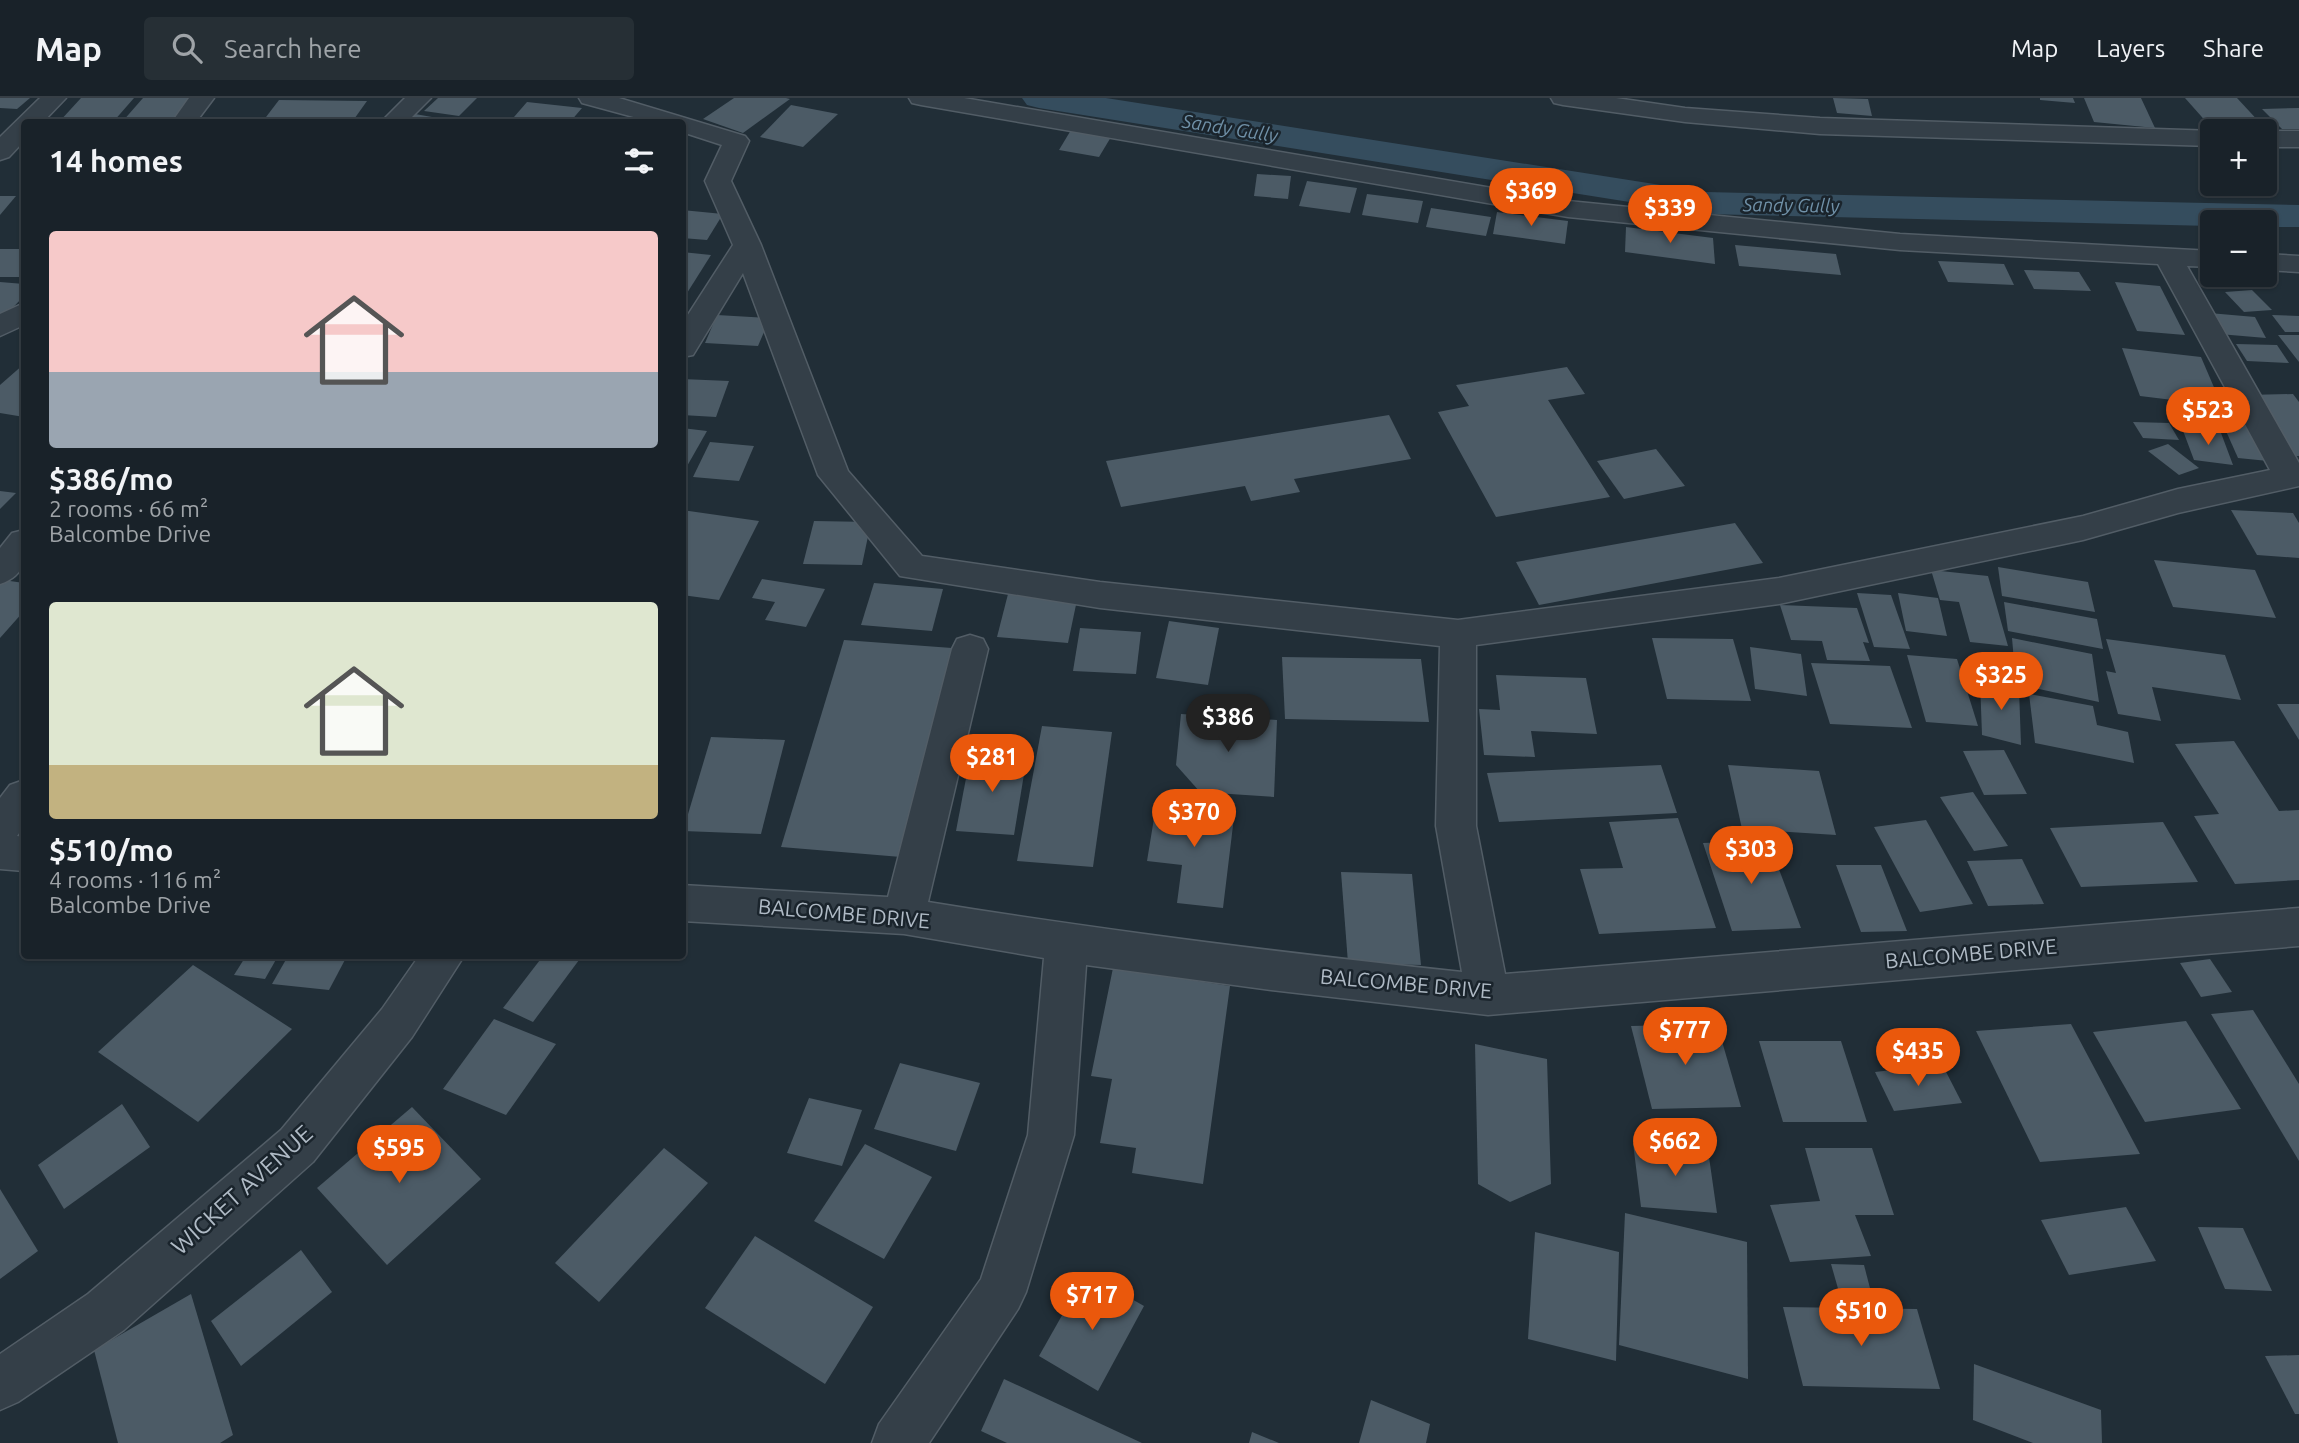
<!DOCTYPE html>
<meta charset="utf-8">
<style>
body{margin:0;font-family:Ubuntu,sans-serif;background:#262f35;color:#f1f3f6;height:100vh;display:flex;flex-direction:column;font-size:26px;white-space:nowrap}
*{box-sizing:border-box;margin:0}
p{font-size:23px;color:#9fa4a8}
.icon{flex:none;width:38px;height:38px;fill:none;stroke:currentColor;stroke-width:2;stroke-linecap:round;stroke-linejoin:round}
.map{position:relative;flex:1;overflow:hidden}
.drawer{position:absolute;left:21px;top:21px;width:665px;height:840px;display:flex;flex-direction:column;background:#192229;border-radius:7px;box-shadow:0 2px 5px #0004,0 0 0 2px #373f46}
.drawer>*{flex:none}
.controls{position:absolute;left:2200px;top:21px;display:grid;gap:14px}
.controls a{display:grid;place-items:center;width:77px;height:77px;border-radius:7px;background:#192229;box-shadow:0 2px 5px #0004,0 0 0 2px #373f46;font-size:35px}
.price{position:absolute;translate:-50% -60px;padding:0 16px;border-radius:24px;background:#ea580c;color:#fff;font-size:23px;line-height:46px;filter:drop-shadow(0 2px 4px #0008)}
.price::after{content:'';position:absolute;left:50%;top:42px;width:21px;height:16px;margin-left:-10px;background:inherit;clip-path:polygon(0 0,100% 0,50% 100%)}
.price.active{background:#222;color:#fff}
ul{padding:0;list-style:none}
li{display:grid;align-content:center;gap:14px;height:371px;padding:0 28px}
li span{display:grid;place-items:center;height:217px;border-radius:7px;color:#555}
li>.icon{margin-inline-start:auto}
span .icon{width:126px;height:126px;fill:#fffc;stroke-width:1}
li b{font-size:30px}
h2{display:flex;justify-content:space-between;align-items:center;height:84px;padding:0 28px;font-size:30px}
header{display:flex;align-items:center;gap:42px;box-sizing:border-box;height:98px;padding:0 35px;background:#192229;border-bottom:2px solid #373f46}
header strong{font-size:33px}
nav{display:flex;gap:38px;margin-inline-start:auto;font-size:24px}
.search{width:490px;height:63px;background:#262f35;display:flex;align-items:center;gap:18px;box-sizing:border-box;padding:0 24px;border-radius:7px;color:#9fa4a8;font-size:26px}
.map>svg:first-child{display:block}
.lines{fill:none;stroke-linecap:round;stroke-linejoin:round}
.canal{fill:#354d5e;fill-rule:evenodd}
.building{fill:#4c5b66}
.minor-casing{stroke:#525d66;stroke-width:3}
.minor{fill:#343f48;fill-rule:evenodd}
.labels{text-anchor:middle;stroke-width:5;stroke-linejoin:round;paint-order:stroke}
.far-water-label{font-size:19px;font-style:italic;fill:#7091a8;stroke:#1a242c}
.street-label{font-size:21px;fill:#afbac5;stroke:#1a242c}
.near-street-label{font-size:24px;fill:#afbac5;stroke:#1a242c}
</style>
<header>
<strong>Map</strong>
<div class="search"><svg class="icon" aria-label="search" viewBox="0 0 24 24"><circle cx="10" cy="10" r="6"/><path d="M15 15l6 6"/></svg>Search here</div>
<nav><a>Map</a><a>Layers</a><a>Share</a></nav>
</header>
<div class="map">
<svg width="2299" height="1345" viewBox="0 0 2299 1345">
<rect width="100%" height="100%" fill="#212e37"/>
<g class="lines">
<polygon class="canal" points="1022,0 1106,0 1705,94 2299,107 2299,129 2264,129 2264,124 2212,124 2212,128 1705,116 1039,10 1027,7"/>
</g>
<g class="building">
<polygon points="0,0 30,0 17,11 0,10"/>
<polygon points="81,0 134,0 113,24 59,24"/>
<polygon points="143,0 190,0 171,24 122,24"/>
<polygon points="438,0 477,0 459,18 424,13"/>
<polygon points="734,0 786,0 790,1 743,35 703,21"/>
<polygon points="1833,0 1868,1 1872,18 1837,15"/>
<polygon points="2040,0 2073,0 2075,5 2040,2"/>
<polygon points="2084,0 2141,0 2155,30 2094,24"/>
<polygon points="2185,0 2237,0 2262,27 2209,27"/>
<polygon points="279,2 367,3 352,24 263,23"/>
<polygon points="527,4 582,10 570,24 514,19"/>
<polygon points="791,7 838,16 803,49 760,39"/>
<polygon points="2299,10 2299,31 2282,31 2262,11"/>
<polygon points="415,16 449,22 446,24 405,24"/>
<polygon points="1071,32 1111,39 1099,59 1059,52"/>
<polygon points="1257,76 1291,78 1288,101 1254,98"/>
<polygon points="1307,83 1357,90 1350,115 1299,108"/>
<polygon points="1367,96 1423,103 1418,125 1362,117"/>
<polygon points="0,98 16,98 0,117"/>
<polygon points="1431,110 1491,119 1486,138 1426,129"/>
<polygon points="682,112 723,116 707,142 682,140"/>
<polygon points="1497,114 1568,123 1565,146 1493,136"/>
<polygon points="1626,129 1713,140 1715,166 1625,154"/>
<polygon points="1735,147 1836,156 1841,177 1739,168"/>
<rect x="0" y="151" width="24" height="28"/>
<polygon points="682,154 711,157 682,203"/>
<polygon points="1938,163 2004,166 2014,187 1948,184"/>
<polygon points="2024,172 2079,174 2091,193 2034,191"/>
<polygon points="0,184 24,186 24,198 0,223"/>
<polygon points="2115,184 2160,188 2185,237 2137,233"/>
<polygon points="2252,192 2272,212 2244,214 2225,194"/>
<polygon points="2209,215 2255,219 2266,240 2219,236"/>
<polygon points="717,217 770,220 758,248 705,245"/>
<polygon points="2272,217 2299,218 2299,234 2285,234"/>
<polygon points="2278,237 2299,237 2299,264"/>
<polygon points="2236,246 2277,247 2289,265 2247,263"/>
<polygon points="2122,250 2201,259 2222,308 2140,298"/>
<polygon points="24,266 24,319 0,315 0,287"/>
<polygon points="1567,269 1585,296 1548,302 1610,399 1496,419 1438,314 1469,308 1456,287"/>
<polygon points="682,281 729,283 716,319 682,317"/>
<polygon points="2293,296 2299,304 2299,358 2294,358 2247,297"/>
<polygon points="1389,317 1411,361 1294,381 1300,394 1251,403 1245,388 1121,409 1106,363"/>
<polygon points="2133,324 2169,325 2179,342 2143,340"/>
<polygon points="2222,324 2251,327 2268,363 2238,360"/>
<polygon points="682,330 707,333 682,377"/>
<polygon points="2182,330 2221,335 2233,367 2194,362"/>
<polygon points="710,344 754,348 739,383 693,379"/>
<polygon points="2168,346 2199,370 2179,377 2148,353"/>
<polygon points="1656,351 1685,388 1624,401 1597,363"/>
<polygon points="0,393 16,395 0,411"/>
<polygon points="682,412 759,423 719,502 682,497"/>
<polygon points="2231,412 2293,415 2299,425 2299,460 2257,457"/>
<polygon points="814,423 871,424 862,467 803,466"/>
<polygon points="1735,425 1763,465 1539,507 1516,464"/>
<polygon points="2154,462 2255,472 2276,520 2173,509"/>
<polygon points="1998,469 2088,484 2095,514 2002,498"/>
<polygon points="1931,472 1988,478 2008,548 1970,544 1959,504 1940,502"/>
<polygon points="762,481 825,491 806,529 765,522 775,504 752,500"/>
<polygon points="3,482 24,485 24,513 0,540 0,485"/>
<polygon points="874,485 943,491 932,533 861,527"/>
<polygon points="1857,495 1891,497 1910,551 1874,549"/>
<polygon points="1898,495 1938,500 1947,538 1906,533"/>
<polygon points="1008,496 1077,502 1068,545 997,539"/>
<polygon points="2004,504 2097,521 2103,551 2008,533"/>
<polygon points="1780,507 1857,510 1869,545 1863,544 1870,563 1827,562 1822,543 1791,542"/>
<polygon points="1169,523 1219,530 1208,587 1156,580"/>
<polygon points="1080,530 1141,534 1136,576 1073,573"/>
<polygon points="1652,540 1733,541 1751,603 1667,601"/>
<polygon points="2012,540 2092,556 2099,604 2016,586"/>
<polygon points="2106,541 2225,557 2241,602 2152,589 2161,623 2118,616 2106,573 2116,575"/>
<polygon points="844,542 952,550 901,759 781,749"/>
<polygon points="1750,549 1801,556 1807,598 1755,591"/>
<polygon points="1907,557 1957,561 1978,628 1926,624"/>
<polygon points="1282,559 1421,561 1429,624 1285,621"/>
<polygon points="1811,565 1890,568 1912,630 1830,626"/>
<polygon points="1496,577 1586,580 1597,636 1531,633 1535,659 1484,657 1479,611 1500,612"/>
<polygon points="1980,582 2019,591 2021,647 1982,637"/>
<polygon points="2029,596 2093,608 2097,627 2128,634 2134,665 2035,645"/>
<polygon points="2277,606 2299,606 2299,642"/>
<polygon points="1181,616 1277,622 1274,699 1200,694 1176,667"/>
<polygon points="1042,628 1112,634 1093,769 1017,763"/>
<polygon points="711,639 785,642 761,736 683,733"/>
<polygon points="2234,643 2279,713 2299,712 2299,782 2235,786 2194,718 2219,716 2175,646"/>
<polygon points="2004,652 2027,696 1984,697 1963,653"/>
<polygon points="971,654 1027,658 1014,737 956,733"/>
<polygon points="1661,667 1677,715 1499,724 1487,675"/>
<polygon points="1728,667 1819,673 1836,737 1742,731"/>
<polygon points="1973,694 2008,748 1974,753 1940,699"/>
<polygon points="1157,702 1235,711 1223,810 1177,805 1182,767 1147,763"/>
<polygon points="1678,720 1716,830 1599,836 1580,771 1623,770 1609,724"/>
<polygon points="1926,722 1973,806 1920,814 1874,729"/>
<polygon points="2163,724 2198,784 2081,789 2050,730"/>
<polygon points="1768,742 1801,830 1732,833 1703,745"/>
<polygon points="2022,761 2044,806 1988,808 1967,763"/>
<polygon points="1836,767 1881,767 1907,833 1861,834"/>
<polygon points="1341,774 1412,776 1421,867 1348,865"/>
<polygon points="246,858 278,858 265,881 234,877"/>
<polygon points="288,858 347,858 329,892 272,886"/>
<polygon points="543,858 582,858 533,924 503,910"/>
<polygon points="2210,861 2232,894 2201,899 2180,865"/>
<polygon points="193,867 292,931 198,1024 98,954"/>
<polygon points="1113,870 1230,888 1203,1086 1132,1075 1136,1050 1100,1045 1112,981 1091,978"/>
<polygon points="2253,912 2299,986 2299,1063 2211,916"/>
<polygon points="494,921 556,946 506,1017 443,991"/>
<polygon points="2186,923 2241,1011 2145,1024 2093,934"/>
<polygon points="1717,926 1741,1009 1652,1011 1631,928"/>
<polygon points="2071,926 2140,1056 2040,1064 1976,933"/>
<polygon points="1759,943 1841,943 1867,1024 1783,1024"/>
<polygon points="1475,946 1547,961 1551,1086 1510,1104 1478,1086"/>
<polygon points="900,965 980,985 956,1053 874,1031"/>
<polygon points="1942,966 1962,1005 1894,1013 1875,974"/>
<polygon points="809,1000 862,1012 842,1068 787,1055"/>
<polygon points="122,1006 150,1049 64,1111 38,1067"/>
<polygon points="412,1009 481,1081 387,1167 317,1090"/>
<polygon points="1633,1045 1708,1052 1717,1115 1641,1109"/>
<polygon points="865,1046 932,1079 884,1161 814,1123"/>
<polygon points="664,1050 708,1085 599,1204 555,1165"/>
<polygon points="1805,1050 1872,1050 1894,1117 1855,1117 1871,1158 1790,1164 1770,1107 1820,1103"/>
<polygon points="0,1091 38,1153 0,1181"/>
<polygon points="2126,1109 2156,1163 2069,1177 2041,1122"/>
<polygon points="1625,1115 1747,1144 1748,1281 1619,1247"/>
<polygon points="2198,1129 2243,1130 2272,1193 2225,1191"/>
<polygon points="1535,1134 1619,1154 1616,1263 1528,1241"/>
<polygon points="755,1138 873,1209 825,1286 705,1210"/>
<polygon points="301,1152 332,1194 241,1268 211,1223"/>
<polygon points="1831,1166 1864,1167 1871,1194 1839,1194"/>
<polygon points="1086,1175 1144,1208 1098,1293 1039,1258"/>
<polygon points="191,1196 233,1337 220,1345 118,1345 94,1252"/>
<polygon points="1783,1209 1917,1211 1940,1291 1803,1288"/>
<polygon points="2299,1257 2299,1316 2295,1316 2265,1258"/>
<polygon points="1974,1266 2101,1312 2102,1345 2033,1345 1973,1322"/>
<polygon points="1004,1281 1142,1345 1007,1345 981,1333"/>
<polygon points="1371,1302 1430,1326 1426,1345 1359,1345"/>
<polygon points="1252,1334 1279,1345 1249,1345"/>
</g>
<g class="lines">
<g class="minor-casing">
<g id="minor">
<polygon points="40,0 66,0 43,24 24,24 24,43 9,59 0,62 0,39"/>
<polygon points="189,0 214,0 196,24 172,24"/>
<polygon points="405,0 431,0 407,24 381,24"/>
<path d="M579,0h40l126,38 4,5 -18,40 30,64 87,226 74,85 178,26 358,38 321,-42 304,-62 95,-27 92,-19 -112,-206 -258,-14 -332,-33 -647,-112 -9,-2 -3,-5h55l604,103 332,33 312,17v16l-25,-1 112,197v23l-121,27 -95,27 -304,64 -303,41v181l29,148 794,-66v38l-811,69 -217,-25 -185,-25 -12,170 -48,157 -8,17 -89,134h-57l7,-19 102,-145 47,-144 16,-177 -140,-24 -222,-13v-36l206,12 64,-248 5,-10 13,-4 13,4 5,10 -60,253c178,29 356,51 534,70l-26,-146 4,-180 -340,-38 -200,-32 -82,-101 -75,-202 -50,82 -11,2v-33l51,-79 -28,-64 17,-36 -40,-13v-10h-30l-70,-19z"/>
<polygon points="1551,0 1616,0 1685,10 1820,20 2216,33 2212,33 2212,48 1820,36 1685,24 1563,7 1554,5"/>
<rect x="2264" y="33" width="35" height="16"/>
<polygon points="2264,156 2299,158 2299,174 2264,172"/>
<polygon points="24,205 24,227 0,238 0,216"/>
<path d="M24,432c2,25 4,45 -24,54v-36l12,-15z"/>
<polygon points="24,682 24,728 17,738 24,739 24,773 0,771 0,700 10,687"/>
<polygon points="419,858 464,858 412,939 313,1064 124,1232 18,1304 0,1312 0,1256 88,1196 281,1032 382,911"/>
</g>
</g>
<use href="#minor" class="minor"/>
</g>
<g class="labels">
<g class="far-water-label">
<text transform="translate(1230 30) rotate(9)" y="7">Sandy Gully</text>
<text transform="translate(1791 107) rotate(1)" y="7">Sandy Gully</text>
</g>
<g class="street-label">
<text transform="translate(844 816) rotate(5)" y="7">BALCOMBE DRIVE</text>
<text transform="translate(1971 856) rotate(-5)" y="7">BALCOMBE DRIVE</text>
<text transform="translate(1406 886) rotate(5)" y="7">BALCOMBE DRIVE</text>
</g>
<g class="near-street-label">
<text transform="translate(242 1092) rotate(-42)" y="8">WICKET AVENUE</text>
</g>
</g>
</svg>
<div class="controls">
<a>+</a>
<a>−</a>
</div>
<b class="price" style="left:1531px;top:130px">$369</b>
<b class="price" style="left:1670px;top:147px">$339</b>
<b class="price" style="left:2208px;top:349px">$523</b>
<b class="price" style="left:2001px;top:614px">$325</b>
<b class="price active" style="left:1228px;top:656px">$386</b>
<b class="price" style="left:992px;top:696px">$281</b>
<b class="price" style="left:1194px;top:751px">$370</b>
<b class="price" style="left:1751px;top:788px">$303</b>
<b class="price" style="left:1685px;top:969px">$777</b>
<b class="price" style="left:1918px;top:990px">$435</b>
<b class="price" style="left:1675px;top:1080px">$662</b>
<b class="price" style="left:399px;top:1087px">$595</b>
<b class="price" style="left:1092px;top:1234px">$717</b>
<b class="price" style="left:1861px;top:1250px">$510</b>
<section class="drawer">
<h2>14 homes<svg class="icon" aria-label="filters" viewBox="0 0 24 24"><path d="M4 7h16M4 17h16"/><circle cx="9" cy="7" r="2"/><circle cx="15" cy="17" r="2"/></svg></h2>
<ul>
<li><span style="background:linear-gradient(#f6c9c9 65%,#9aa5b1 0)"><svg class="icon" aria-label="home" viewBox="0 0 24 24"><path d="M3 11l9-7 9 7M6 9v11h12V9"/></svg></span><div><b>$386/mo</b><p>2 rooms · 66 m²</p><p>Balcombe Drive</p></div></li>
<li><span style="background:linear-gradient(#dfe7d0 75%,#c2b280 0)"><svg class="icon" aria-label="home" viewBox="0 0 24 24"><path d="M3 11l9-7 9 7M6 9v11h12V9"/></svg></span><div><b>$510/mo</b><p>4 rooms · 116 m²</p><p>Balcombe Drive</p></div></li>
</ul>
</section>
</div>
